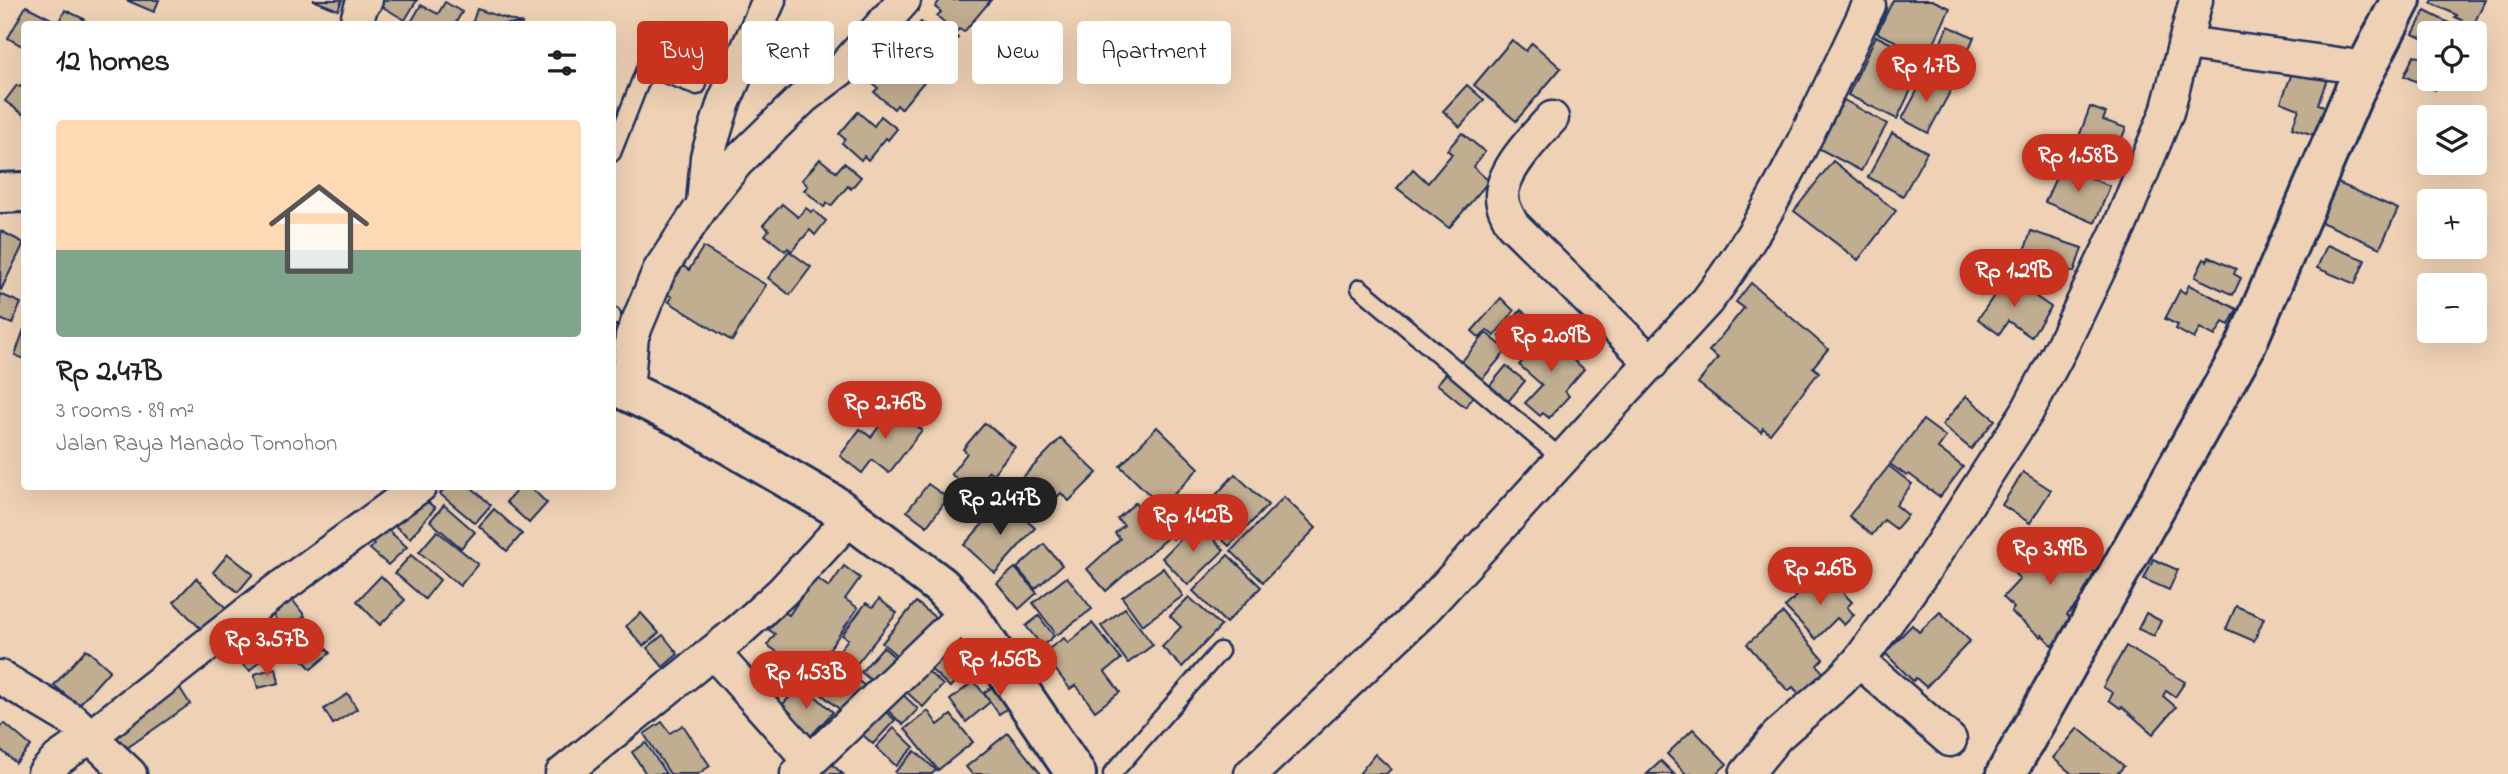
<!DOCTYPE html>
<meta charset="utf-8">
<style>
body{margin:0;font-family:"Indie Flower",sans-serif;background:#f6f6f6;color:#202124;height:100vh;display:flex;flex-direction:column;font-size:26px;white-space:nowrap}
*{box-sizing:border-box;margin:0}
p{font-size:23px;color:#757577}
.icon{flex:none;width:38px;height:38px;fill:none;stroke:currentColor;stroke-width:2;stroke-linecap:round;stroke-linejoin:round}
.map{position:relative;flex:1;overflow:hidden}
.details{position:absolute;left:21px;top:21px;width:595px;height:469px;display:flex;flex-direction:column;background:#fff;border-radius:7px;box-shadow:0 7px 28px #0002}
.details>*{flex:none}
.top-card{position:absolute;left:637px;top:21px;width:665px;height:63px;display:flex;gap:14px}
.fabs{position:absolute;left:2417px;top:21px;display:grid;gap:14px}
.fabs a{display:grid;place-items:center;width:70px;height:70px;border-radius:7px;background:#fff;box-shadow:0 7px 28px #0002;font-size:35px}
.price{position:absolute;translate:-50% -60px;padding:0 16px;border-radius:24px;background:#c8321e;color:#fff;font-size:23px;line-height:46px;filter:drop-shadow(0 2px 4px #0008)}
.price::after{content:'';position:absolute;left:50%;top:42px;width:21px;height:16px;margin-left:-10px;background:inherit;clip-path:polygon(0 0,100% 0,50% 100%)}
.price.active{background:#222;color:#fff}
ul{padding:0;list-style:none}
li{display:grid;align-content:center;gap:14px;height:371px;padding:0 35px}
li+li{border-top:2px solid #e0e0e0}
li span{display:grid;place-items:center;height:217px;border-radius:7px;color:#555}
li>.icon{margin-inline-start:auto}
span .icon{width:126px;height:126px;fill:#fffc;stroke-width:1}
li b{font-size:30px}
h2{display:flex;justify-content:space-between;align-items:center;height:84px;padding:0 35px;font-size:30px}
.tag{padding:0 24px;border-radius:7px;background:#fff;box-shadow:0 7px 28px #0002;font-size:24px;line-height:63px}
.tag.active{background:#c8321e;color:#fff}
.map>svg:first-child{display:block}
.building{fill:#c1ad90;stroke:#1b2f5e;stroke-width:2}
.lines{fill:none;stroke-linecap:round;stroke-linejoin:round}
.lane-casing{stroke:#1b2f5e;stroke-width:21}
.street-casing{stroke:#1b2f5e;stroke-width:37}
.secondary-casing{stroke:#1b2f5e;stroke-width:44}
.highway-casing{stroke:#1b2f5e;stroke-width:44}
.lane{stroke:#efd2b5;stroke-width:16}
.street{stroke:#efd2b5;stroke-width:32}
.secondary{stroke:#efd2b5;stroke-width:38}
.highway{stroke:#efd2b5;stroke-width:38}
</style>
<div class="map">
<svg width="2508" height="774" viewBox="0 0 2508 774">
<rect width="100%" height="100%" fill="#efd2b5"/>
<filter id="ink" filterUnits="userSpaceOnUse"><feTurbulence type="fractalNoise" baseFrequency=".0143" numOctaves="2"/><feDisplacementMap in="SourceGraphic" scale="14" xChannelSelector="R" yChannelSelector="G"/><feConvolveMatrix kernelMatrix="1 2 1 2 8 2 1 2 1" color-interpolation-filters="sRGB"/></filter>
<g filter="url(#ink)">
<g class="building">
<polygon points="126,0 159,0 154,12"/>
<polygon points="313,0 342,0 338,10"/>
<polygon points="378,0 417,0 405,20 376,3"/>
<polygon points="940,0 991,0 964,32 959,29 956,32 937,16 941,12 935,7"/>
<polygon points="1893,0 1932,0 1950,8 1928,56 1877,33"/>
<polygon points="2433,0 2485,0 2473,26 2455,17 2457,15 2431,3"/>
<polygon points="445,2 462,12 455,24 410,24 421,5 438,14"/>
<polygon points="26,6 59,23 65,10 84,19 81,24 24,24 24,47 8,38"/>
<polygon points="477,9 523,24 472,24"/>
<polygon points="2425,11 2457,27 2454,33 2429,33 2429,42 2413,34"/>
<polygon points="921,22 937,36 945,27 958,38 932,70 928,67 924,70 905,54 909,49 903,44"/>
<polygon points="1948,26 1974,37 1954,84 1927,73"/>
<polygon points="1876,36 1925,60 1897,119 1848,95"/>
<polygon points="1512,40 1526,51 1532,43 1561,68 1516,121 1474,85"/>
<polygon points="2414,55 2429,61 2429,79 2440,79 2435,90 2404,76"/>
<polygon points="890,61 907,75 914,65 928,77 901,109 897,105 894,109 874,92 878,88 872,83"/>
<polygon points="2294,68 2327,79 2318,104 2330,108 2320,137 2292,128 2299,109 2281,102"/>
<polygon points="1925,76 1951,90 1928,133 1902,119"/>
<polygon points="24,81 24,115 5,101 17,85 20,87"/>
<polygon points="1467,85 1484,100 1460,127 1443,111"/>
<polygon points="1844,100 1887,124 1861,171 1818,148"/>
<polygon points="2090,107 2106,113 2103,120 2126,128 2114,157 2077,142"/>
<polygon points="858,112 874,126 881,116 897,129 888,140 886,138 868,160 864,156 861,160 842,143 845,139 839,134"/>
<polygon points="1462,133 1485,152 1473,167 1489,181 1449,228 1397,188 1413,169 1428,183 1452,154 1447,150"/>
<polygon points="1892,133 1927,152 1903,196 1868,177"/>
<polygon points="820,159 836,172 844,163 861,177 851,189 848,186 831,206 827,203 824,207 804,190 808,186 802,180"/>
<polygon points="1833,161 1896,211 1858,260 1794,211"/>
<polygon points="2061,166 2110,186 2095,223 2045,202"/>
<polygon points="2331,180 2398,209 2380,248 2314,219"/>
<polygon points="782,204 798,217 806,208 811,212 813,210 826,221 815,235 810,230 792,251 788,248 785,251 765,235 769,230 763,225"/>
<polygon points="1,231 24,243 1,290 0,289"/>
<polygon points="2031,231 2082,248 2074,272 2023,255"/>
<polygon points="2327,245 2365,260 2355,284 2317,268"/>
<polygon points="703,247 766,285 732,341 669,302 672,297 659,289 676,261 689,270"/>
<polygon points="789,251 811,267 790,295 768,278"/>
<polygon points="2209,257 2236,269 2234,274 2241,278 2233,295 2195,277 2204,259 2207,261"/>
<polygon points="2020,262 2047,272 2041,288 2014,279"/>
<polygon points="2007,277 2051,307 2031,337 2008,321 1999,334 1978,319"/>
<polygon points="1751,283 1828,349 1813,367 1819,372 1770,434 1763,428 1761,432 1698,383 1718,358 1709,351 1744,308 1736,302"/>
<polygon points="2189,285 2237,309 2229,325 2223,322 2215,336 2200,328 2194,339 2176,329 2178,325 2165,319 2180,290 2185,293"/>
<polygon points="0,294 21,303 12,324 0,319"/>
<polygon points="1501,298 1514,311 1494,336 1487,330 1480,338 1472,331"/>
<polygon points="1521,310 1534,322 1512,347 1499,336"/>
<polygon points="24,329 24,359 15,355"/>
<polygon points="1549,331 1575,353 1571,358 1584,369 1565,391 1569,396 1549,418 1543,413 1540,416 1525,403 1542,385 1519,365"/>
<polygon points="1486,333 1507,350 1478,384 1457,367"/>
<polygon points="1506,366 1525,381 1506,404 1487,389"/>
<polygon points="1450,369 1477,392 1465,407 1437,384"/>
<polygon points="1966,396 1995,420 1971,449 1942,425"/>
<polygon points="909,405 923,415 916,425 922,430 889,473 872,460 862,473 840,456 860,429 871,437 894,407 902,414"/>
<polygon points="1923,420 1946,437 1938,448 1963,467 1940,497 1909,474 1907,476 1890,464"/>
<polygon points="985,423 1015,447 993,474 989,471 972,491 951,474 967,453 963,449"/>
<polygon points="1157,427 1199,468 1162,507 1120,466"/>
<polygon points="1061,438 1097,473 1069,501 1061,493 1045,510 1017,483"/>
<polygon points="1889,466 1912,484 1896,505 1908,515 1896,529 1884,520 1872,535 1849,516"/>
<polygon points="2023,472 2051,490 2030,523 2002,505"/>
<polygon points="1235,474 1268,505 1229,546 1197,516"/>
<polygon points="928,484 948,498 927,526 907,511"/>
<polygon points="447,486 470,486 491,505 475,523 440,494"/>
<polygon points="521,486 529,486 547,503 529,523 506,502"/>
<polygon points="420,496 435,508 410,538 395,526"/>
<polygon points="1179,496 1197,515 1173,539 1154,520"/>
<polygon points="1284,497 1316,528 1263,582 1231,551"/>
<polygon points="1004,500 1035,528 995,573 964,545"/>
<polygon points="1135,503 1167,538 1106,591 1087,569 1120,539 1115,533 1124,525 1117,519"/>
<polygon points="444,505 475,532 461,548 430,521"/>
<polygon points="494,509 522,534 507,551 479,526"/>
<polygon points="379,522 407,547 388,565 370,549 374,545 366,537"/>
<polygon points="1197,522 1224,550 1188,585 1162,558"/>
<polygon points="2048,529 2101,578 2067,615 2071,619 2065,627 2069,631 2054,647 2042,635 2041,637 2011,612 2014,608 2003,597 2020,579 2011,570"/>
<polygon points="437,531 478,564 460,586 419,552"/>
<polygon points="1044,544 1062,565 1035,589 1017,568"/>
<polygon points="228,554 253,574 238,592 213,572"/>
<polygon points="411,555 440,580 425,599 395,573"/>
<polygon points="1228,555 1261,587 1226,623 1193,591"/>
<polygon points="2153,559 2178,570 2169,590 2144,579"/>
<polygon points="844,566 860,578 845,599 858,608 811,675 767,645 775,634 769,630 783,611 789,615 815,577 829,587"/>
<polygon points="1015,568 1037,593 1019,609 997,583"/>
<polygon points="1163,568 1183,596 1142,625 1122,597"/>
<polygon points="381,576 405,600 380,625 357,601"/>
<polygon points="1067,577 1092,609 1057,635 1033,603"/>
<polygon points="196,578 226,608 203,631 174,602"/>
<polygon points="1816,578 1827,589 1833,582 1852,602 1847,607 1854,615 1844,625 1837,618 1816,639 1785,607"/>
<polygon points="1189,597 1221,626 1182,667 1162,647 1181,627 1170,616"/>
<polygon points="291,598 305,616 286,632 272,614"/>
<polygon points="879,599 897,613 855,666 838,652 848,639 842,635 866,603 873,607"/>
<polygon points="916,602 937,619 909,666 882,643"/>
<polygon points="2236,606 2264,618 2254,641 2226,629"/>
<polygon points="1125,608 1153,645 1128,663 1101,626"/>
<polygon points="1940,612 1970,641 1926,687 1916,678 1913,681 1885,653 1912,625 1919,632"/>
<polygon points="641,613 659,633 643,646 626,626"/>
<polygon points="1783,613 1823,659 1817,665 1824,674 1800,695 1793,687 1788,691 1747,644"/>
<polygon points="2146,613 2161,621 2154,636 2138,629"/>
<polygon points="1039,616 1054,636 1042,646 1026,626"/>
<polygon points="1092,623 1121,659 1105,672 1120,692 1095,711 1076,685 1070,689 1043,653 1064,638 1068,643"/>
<polygon points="958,632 971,645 962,655 948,642"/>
<polygon points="663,635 678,654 663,667 647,648"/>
<polygon points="316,637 330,653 311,669 297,653"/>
<polygon points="941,642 968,668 950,687 923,662"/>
<polygon points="254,645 265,655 250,671 238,661"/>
<polygon points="2126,646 2185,682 2175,697 2166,691 2163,696 2176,707 2153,734 2122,707 2120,708 2109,700 2113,693 2103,687"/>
<polygon points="883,647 904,665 882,690 861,672"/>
<polygon points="86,649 110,670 78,706 54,685"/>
<polygon points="834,661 872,692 850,718 813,687"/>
<polygon points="786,663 802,678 786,694 770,679"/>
<polygon points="920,664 943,685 923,707 900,686"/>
<polygon points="276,668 279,683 258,688 254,674"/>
<polygon points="974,681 990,702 966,722 950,700"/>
<polygon points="1000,681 1015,703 999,714 984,693"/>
<polygon points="802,684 833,712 809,738 778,709"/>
<polygon points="178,685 190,704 124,750 112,731"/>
<polygon points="895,687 918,709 903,725 880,703"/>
<polygon points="348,694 357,709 333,724 324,709"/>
<polygon points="877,704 895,720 873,744 855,728"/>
<polygon points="928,711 938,725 951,715 973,742 938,770 905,729"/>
<polygon points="662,722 670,733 683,725 710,766 698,774 670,774 644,734"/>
<polygon points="4,723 31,746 16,763 0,749 0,727"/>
<polygon points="894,728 914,747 896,766 876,747"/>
<polygon points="2078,728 2124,766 2117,774 2072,774 2053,758"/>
<polygon points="1693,729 1727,764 1716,774 1686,774 1667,754"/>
<polygon points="1008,733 1041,774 972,774 966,767"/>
<polygon points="646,743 666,774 646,774 632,752"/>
<polygon points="915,751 936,770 932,774 897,774 895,772"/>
<polygon points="1375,754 1391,769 1386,774 1359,774"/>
<polygon points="827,760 843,774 815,774"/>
<polygon points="1661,761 1674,774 1647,774"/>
</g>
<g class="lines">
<g class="lane-casing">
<g id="lane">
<polyline points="612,153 646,67 697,86"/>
<polyline points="1360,288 1562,459"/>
<polyline points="612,316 612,317"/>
<polyline points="1112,774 1220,651"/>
</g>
</g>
<g class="street-casing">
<g id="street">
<polyline points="356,24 361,7 366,0"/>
<polyline points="2186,43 2366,68"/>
<path d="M1552,118c-17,19 -57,58 -49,86 2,7 6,14 9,20l140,139"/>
<polyline points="703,205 736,163 804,97 844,67 904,0"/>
<polyline points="627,390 632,336 659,271 703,205 707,157 724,102 769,0"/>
<polyline points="713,652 810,761"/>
<polyline points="1859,661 1950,740"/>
<polyline points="0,677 74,721 130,774"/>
<polyline points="44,774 58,759 91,736 273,593 420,486"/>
<polyline points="562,774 740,630 782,592 851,517"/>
<polyline points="797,774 966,612"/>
<path d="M1251,774l170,-161 286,-312c69,-89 113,-195 162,-296"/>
<polyline points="1746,774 1777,736 1840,681 1859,661 1924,571 2027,412 2060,350 2120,226 2167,112 2196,0"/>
</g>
</g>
<g class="secondary-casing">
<polyline id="secondary" points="2006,774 2245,347 2354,92 2401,0"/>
</g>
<g class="highway-casing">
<g id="highway">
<polyline points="0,193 24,192"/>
<polyline points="612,384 691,422 835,506 941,586 966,612 1076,774"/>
</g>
</g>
<use href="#lane" class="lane"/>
<use href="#street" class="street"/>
<use href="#secondary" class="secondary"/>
<use href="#highway" class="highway"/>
</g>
</g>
</svg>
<div class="fabs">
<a><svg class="icon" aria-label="locate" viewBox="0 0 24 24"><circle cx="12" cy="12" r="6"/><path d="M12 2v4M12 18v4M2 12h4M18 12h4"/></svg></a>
<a><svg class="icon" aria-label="layers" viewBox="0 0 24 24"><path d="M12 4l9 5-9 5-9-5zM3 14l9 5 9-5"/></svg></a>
<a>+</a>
<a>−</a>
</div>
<b class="price" style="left:1926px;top:104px">Rp 1.7B</b>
<b class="price" style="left:2078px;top:194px">Rp 1.58B</b>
<b class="price" style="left:2014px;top:309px">Rp 1.29B</b>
<b class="price" style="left:1551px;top:374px">Rp 2.09B</b>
<b class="price" style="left:885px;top:441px">Rp 2.76B</b>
<b class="price active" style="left:1000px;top:537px">Rp 2.47B</b>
<b class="price" style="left:1193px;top:554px">Rp 1.42B</b>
<b class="price" style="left:2050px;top:587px">Rp 3.99B</b>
<b class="price" style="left:1820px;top:607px">Rp 2.6B</b>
<b class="price" style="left:267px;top:678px">Rp 3.57B</b>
<b class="price" style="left:1000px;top:698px">Rp 1.56B</b>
<b class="price" style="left:806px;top:711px">Rp 1.53B</b>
<div class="top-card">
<a class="tag active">Buy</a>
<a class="tag">Rent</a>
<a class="tag">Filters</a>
<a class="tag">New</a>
<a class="tag">Apartment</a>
</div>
<section class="details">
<h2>12 homes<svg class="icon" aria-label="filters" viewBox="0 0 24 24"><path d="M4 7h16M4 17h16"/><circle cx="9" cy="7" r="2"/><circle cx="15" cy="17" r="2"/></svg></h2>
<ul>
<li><span style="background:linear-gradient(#ffd9b3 60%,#7fa58c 0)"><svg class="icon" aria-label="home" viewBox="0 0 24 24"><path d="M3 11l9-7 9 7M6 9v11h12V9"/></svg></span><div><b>Rp 2.47B</b><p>3 rooms · 89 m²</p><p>Jalan Raya Manado Tomohon</p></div></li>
</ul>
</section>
</div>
